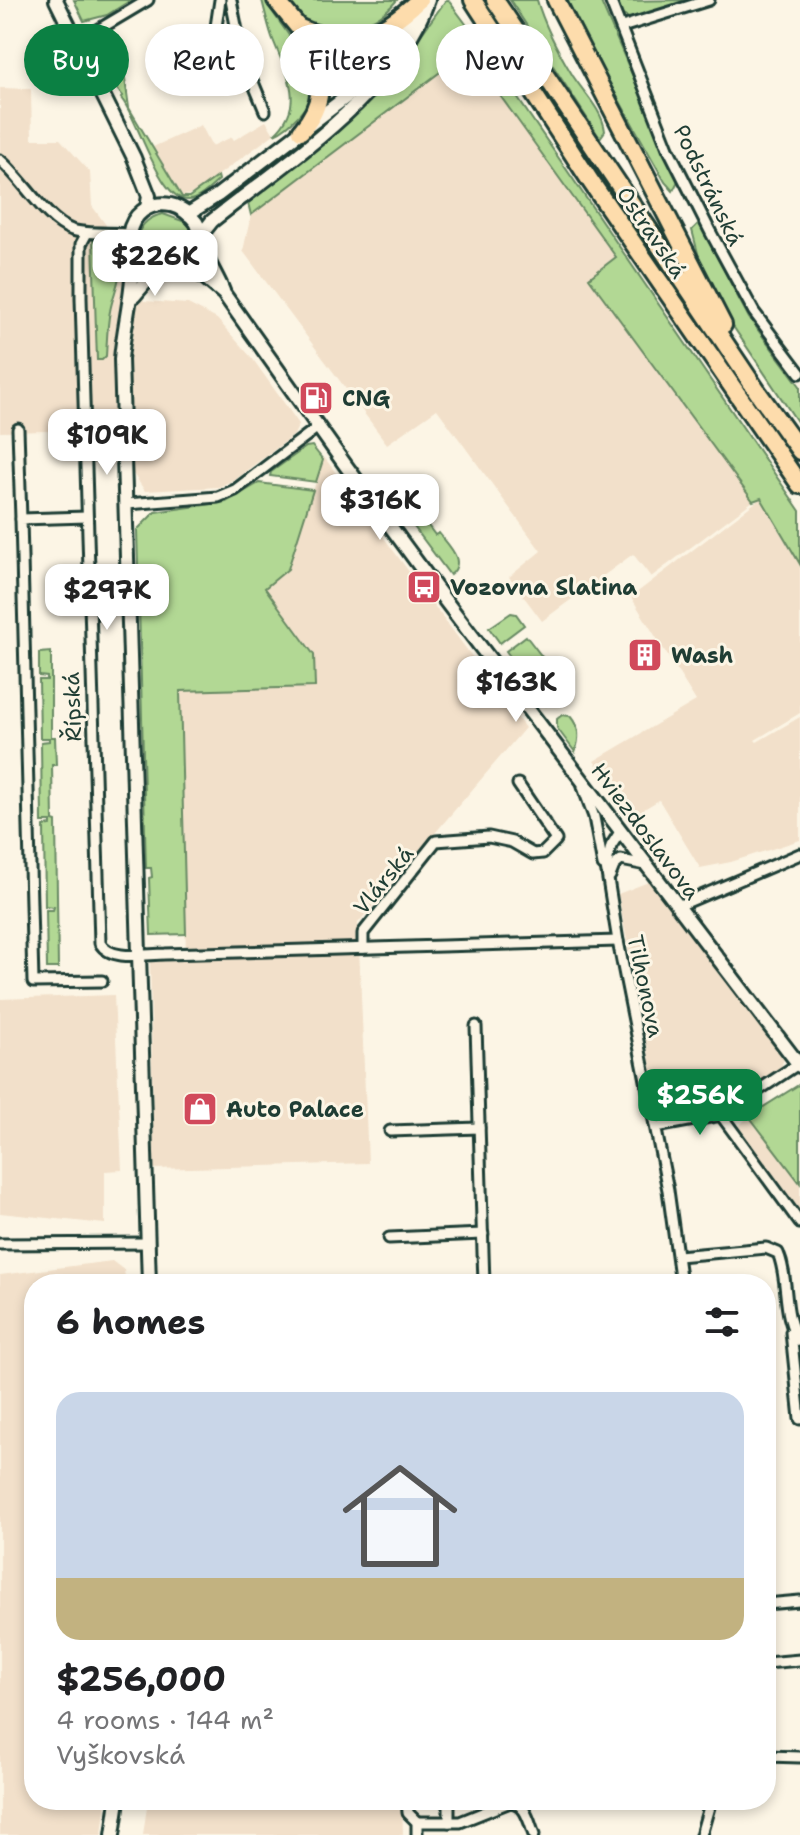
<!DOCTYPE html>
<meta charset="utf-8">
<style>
body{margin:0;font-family:"Shantell Sans",sans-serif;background:#f2f2f2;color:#202124;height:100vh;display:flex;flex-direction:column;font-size:30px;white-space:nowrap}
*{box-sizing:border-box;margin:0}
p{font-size:26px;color:#757577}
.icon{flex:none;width:44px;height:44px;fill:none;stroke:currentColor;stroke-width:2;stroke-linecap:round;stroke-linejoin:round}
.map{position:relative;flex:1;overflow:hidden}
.drawer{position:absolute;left:24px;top:1274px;width:752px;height:536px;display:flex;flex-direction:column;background:#fff;border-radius:32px;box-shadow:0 4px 12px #0003}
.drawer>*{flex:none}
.guide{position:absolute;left:24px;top:24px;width:752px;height:72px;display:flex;gap:16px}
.price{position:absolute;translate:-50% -68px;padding:0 18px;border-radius:16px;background:#fff;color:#222;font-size:26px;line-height:52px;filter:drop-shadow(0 2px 4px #0008)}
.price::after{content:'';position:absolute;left:50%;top:48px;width:24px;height:18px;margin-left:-12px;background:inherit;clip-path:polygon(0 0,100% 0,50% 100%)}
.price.current{background:#0b8043;color:#fff}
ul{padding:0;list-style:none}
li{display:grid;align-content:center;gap:16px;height:424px;padding:0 32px}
li span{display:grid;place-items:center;height:248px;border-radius:24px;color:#555}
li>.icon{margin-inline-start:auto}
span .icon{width:144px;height:144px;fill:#fffc;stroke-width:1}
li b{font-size:34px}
h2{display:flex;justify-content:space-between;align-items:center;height:96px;padding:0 32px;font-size:34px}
.chip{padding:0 28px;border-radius:36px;background:#fff;box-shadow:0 4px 12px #0003;font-size:28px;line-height:72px}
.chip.current{background:#0b8043;color:#fff}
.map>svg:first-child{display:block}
.built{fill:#f2e0ca}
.green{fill:#b2d894;stroke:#688a64;stroke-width:2}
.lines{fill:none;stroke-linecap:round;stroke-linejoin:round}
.street-casing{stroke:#1f3d34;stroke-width:15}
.secondary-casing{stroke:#1f3d34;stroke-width:18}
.highway-casing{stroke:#1f3d34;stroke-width:22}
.street{stroke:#fcf5e5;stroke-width:9}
.secondary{stroke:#fcf5e5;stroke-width:12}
.highway{stroke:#fddcac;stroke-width:16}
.labels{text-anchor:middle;stroke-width:6;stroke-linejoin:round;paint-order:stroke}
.street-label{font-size:22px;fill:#1f3d34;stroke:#fcf5e5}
.poi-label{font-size:22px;font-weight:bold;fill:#1f3d34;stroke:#fcf5e5;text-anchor:start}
</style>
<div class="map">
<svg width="800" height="1835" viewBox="0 0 800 1835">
<rect width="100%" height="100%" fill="#fcf5e5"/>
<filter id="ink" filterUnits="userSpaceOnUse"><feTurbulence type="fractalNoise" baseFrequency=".0125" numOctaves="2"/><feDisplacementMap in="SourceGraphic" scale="16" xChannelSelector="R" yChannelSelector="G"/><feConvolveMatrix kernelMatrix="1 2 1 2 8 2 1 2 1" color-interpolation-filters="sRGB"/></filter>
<g filter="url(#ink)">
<g class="built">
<polygon points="468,50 616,257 589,278 753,501 651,577 633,554 542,621 509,577 541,551 437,409 387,444 243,251 251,215"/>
<polygon points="0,88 31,89 32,139 60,139 90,172 92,206 123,248 144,301 188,304 217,319 252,358 299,424 294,435 235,479 219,487 145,491 103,430 0,432"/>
<polygon points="266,121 274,134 194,193 182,197 153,147 201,125 212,146 232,137 234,140"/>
<polygon points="324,457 525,728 358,923 368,1163 154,1169 150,961 186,957 180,691 314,654 265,588 288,569"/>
<polygon points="761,498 800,564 800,713 755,740 757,742 800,717 800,840 731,862 700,868 659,800 634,815 594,761 696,701 631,597"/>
<polygon points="651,881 784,1059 780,1069 720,1110 670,1119 664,1118 660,1112 618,894"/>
<polygon points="114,995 122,1170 105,1171 105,1224 0,1213 0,999"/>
<polygon points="749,1116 800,1183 800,1228 730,1135"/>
<polygon points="112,1261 124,1270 126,1284 34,1284 34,1800 106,1800 102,1835 0,1835 0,1275"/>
<polygon points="148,1800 402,1800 403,1835 143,1835"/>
</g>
<g class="green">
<polygon points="74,0 131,0 107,15 84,21"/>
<path d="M262,0h4c15,33 71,77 32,116 -8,8 -14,14 -24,18 34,-31 11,-62 -2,-97 -4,-12 -7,-25 -10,-37z"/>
<path d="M284,0h113c-14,17 -28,24 -50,28v6c-30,-6 -43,-9 -63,-34z"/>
<polygon points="446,0 448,0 478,40 800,511 800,564 761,498 753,501 589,278 616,257 468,51 251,215 248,203 352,117 395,71"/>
<path d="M510,0h27c7,25 22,53 36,76 11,17 30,35 32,55l-5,7z"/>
<polygon points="567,0 600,0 678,181 673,191 665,182 613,89 604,78"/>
<polygon points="688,0 631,19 622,15 617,1"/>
<path d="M93,48l14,28 17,-5 5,37 53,89h7l29,-21 1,4c-7,6 -16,16 -25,19 -33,12 -55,-81 -73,-101l2,-2 -14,-16z"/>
<path d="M163,214l25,9 4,9v11c-15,19 -23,10 -41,19 -23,-16 -14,-43 12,-48z"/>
<polygon points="699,223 749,318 800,386 800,426 722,310 701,265 692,230"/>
<path d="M93,240l20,3c17,21 1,45 -3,68 -3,15 -3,30 -4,45l-4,4h-5z"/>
<polygon points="312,446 323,460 316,482 270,476 271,472 306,447"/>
<polygon points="259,483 313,490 288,569 265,588 314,655 315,687 180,691 186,934 151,935 149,878 152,877 151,868 146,868 137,530 155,512 226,502"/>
<path d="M401,489l34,46 4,-2c10,13 28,29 11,42l-62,-83z"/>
<polygon points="511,613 516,614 524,625 500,643 489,628"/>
<polygon points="526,636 553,671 544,678 554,693 546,705 506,651"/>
<polygon points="51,652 51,737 55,737 56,765 52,765 53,821 56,822 58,968 47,968 46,910 53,910 54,907 45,906 44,826 51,825 51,822 42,822 41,742 49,741 49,738 40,738 39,680 47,680 47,677 39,676 39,653"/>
<path d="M562,715l8,1c10,12 10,22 5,36l-18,-24v-9z"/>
<polygon points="800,1084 800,1183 749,1116"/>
</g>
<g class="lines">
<g class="street-casing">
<g id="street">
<polyline points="231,0 242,56 265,111"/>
<polyline points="610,0 668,148 711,233 754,312 800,373"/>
<polyline points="622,27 709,0"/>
<polyline points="76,43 148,0"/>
<polyline points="211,60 220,0"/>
<path d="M0,160c22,18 46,61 72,70 16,5 39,2 57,4"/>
<path d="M87,233l-6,11v54l19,645c11,19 45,11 65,11l453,-13"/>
<polyline points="18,429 21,519"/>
<polyline points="127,504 218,497 235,490 318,427"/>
<polyline points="87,517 21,519 33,982 102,981"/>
<polyline points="583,787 594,817 603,865"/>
<polyline points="620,832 611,846 606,867 618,941 668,1190 681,1284"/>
<polyline points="610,876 614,866 621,860 646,865"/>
<polyline points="678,906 800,854"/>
<polyline points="363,948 363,933 436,841 489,837 512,842 533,854 543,853 556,840 518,784"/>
<polyline points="476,1026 484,1284"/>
<polyline points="721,1115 800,1223"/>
<polyline points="656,1127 721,1115 798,1064"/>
<polyline points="390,1131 479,1128"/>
<polyline points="389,1238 483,1234"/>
<polyline points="0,1244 147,1243"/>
<path d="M678,1256l88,-8 12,5c12,28 3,63 22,88"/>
<polyline points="791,1332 800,1419"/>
<polyline points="766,1604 800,1601"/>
<polyline points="766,1663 800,1660"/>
<polyline points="766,1756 800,1757"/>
<polyline points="407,1800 408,1813 417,1822 417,1835"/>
<polyline points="449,1800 449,1822"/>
<path d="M417,1822h43l50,-20c16,1 19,20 24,33"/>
<polyline points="701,1835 711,1800"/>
</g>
</g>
<g class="secondary-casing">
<g id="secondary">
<polyline points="56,0 134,158 149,196 147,208"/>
<polyline points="188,214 218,195 350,94 368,76 417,13"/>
<path d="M200,236l12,-15c74,-59 184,-128 216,-221"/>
<path d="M200,242c-8,14 -21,29 -38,28 -52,-2 -38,-74 9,-65 9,2 19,9 25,17 5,8 3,16 6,24 5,16 15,30 21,45"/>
<path d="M133,256c1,34 -9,68 -12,103l28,925"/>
<polyline points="178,266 203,276 224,294 346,466 444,599 800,1066"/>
<polyline points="134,296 157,269"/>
<polyline points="113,1835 118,1800"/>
</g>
</g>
<g class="highway-casing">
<g id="highway">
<polyline points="276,0 320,54 349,80 360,85"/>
<polyline points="473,0 591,182 800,485"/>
<polyline points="495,0 759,394 800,451"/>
<polyline points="556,0 723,325"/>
<path d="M300,28c49,23 82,7 119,-28"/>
<polyline points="324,38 356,62 368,76"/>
<path d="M301,131c23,-26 24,-53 9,-83"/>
</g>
</g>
<use href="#street" class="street"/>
<use href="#secondary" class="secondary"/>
<use href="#highway" class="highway"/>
</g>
</g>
<defs>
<g id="fuel-square" transform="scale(1.8)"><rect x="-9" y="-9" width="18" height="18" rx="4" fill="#d1495b" stroke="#fcf5e5"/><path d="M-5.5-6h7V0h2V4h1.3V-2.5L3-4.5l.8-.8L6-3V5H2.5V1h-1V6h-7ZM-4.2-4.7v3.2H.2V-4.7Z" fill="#fff"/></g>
<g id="bus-square" transform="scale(1.8)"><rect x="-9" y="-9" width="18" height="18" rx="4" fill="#d1495b" stroke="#fcf5e5"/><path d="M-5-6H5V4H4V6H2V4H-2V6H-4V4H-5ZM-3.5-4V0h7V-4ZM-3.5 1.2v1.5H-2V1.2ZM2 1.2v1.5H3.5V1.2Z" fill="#fff"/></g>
<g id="building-square" transform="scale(1.8)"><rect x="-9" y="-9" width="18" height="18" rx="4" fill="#d1495b" stroke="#fcf5e5"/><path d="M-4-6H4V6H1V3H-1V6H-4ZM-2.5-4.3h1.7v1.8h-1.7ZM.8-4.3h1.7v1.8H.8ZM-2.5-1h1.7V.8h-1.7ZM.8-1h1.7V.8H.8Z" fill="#fff"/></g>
<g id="shop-square" transform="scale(1.8)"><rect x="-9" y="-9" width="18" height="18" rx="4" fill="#d1495b" stroke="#fcf5e5"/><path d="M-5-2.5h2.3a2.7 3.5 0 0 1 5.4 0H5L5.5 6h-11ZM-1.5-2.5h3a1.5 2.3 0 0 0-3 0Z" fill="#fff"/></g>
</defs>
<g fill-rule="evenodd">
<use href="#fuel-square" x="316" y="398"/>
<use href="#bus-square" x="424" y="587"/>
<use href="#building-square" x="645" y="655"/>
<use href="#shop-square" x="200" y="1109"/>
</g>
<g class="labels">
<g class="street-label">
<text transform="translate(709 185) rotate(64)" y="8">Podstránská</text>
<text transform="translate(652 232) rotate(56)" y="8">Ostravská</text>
<text transform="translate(72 707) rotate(-92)" y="8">Řípská</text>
<text transform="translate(646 831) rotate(53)" y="8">Hviezdoslavova</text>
<text transform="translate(383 880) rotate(-51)" y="8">Vlárská</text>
<text transform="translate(646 986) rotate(78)" y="8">Tilhonova</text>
</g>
<g class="poi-label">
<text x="342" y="406">CNG</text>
<text x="450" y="595">Vozovna Slatina</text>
<text x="671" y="663">Wash</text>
<text x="226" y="1117">Auto Palace</text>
</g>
</g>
</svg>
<b class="price" style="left:155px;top:298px">$226K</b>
<b class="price" style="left:107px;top:477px">$109K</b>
<b class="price" style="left:380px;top:542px">$316K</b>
<b class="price" style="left:107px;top:632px">$297K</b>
<b class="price" style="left:516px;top:724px">$163K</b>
<b class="price current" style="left:700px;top:1137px">$256K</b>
<div class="guide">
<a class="chip current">Buy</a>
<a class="chip">Rent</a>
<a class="chip">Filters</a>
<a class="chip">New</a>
</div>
<section class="drawer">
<h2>6 homes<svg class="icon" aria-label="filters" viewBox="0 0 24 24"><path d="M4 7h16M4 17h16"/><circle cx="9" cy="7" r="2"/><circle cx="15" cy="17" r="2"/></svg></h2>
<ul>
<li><span style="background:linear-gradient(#c9d6e8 75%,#c2b280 0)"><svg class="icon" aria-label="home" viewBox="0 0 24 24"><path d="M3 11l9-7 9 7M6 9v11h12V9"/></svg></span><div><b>$256,000</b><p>4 rooms · 144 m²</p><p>Vyškovská</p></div></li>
</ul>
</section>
</div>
